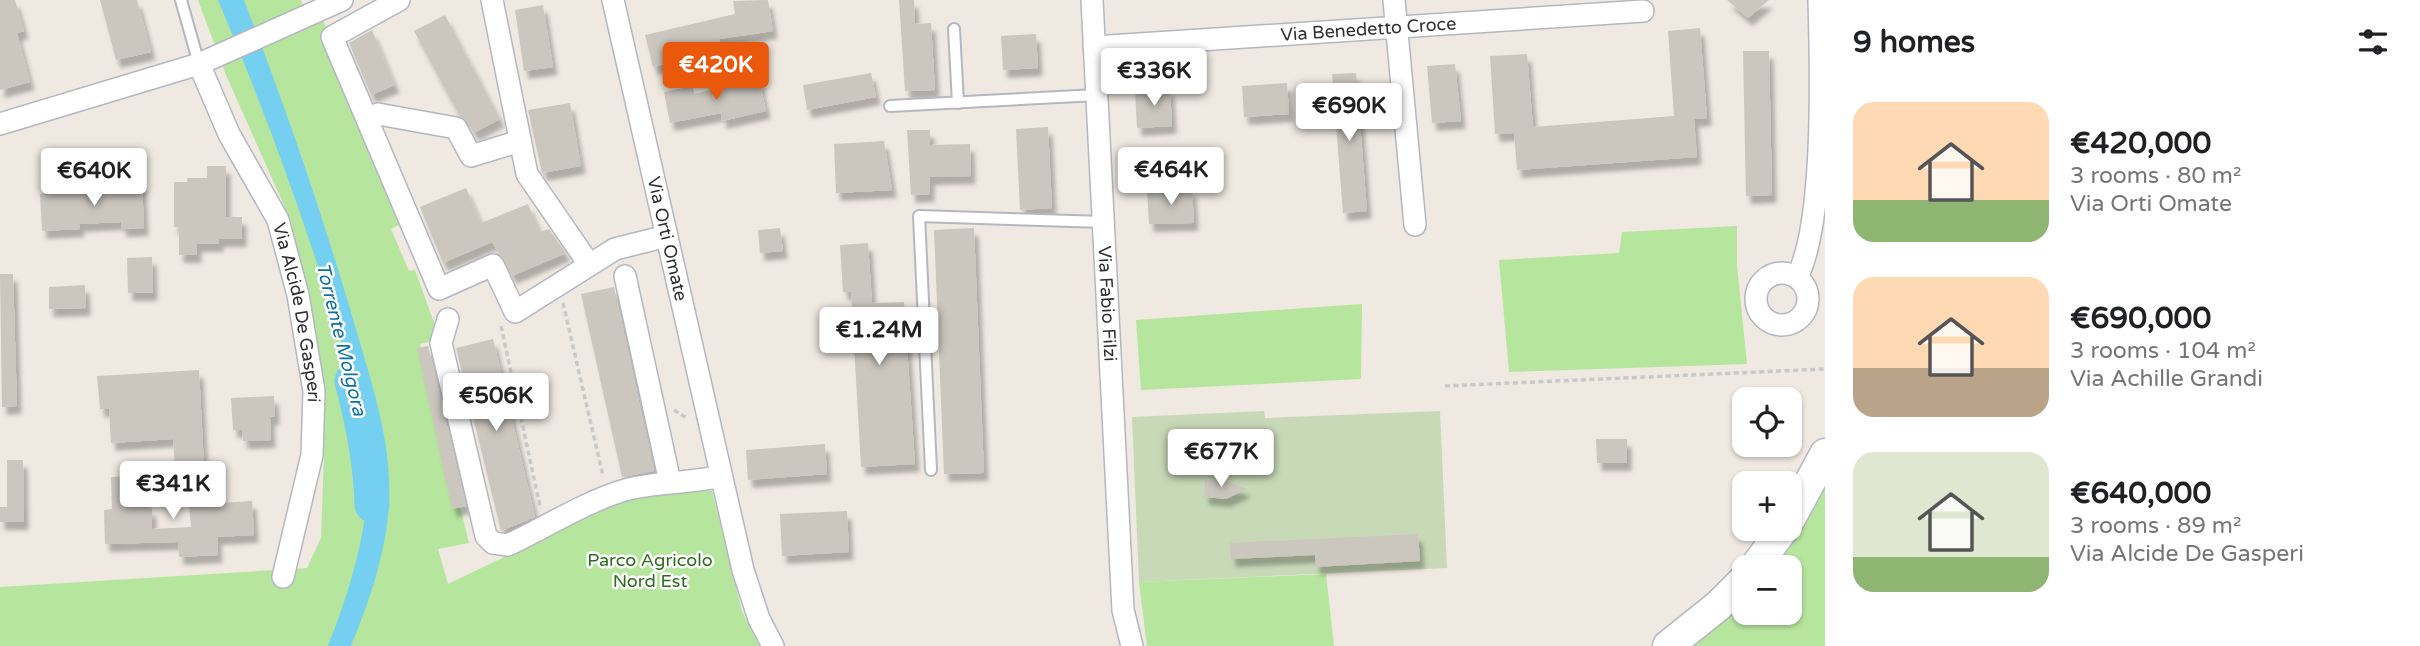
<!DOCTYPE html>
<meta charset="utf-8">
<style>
body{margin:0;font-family:"Varela Round",sans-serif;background:#f2f2f2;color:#202124;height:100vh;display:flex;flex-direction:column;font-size:26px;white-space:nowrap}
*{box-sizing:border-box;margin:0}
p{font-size:23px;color:#757577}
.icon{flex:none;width:38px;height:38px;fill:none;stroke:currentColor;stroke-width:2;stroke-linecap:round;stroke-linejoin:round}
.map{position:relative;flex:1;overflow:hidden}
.side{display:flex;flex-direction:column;background:#fff;width:595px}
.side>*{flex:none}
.buttons{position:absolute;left:1732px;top:387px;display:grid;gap:14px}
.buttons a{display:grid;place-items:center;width:70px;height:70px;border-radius:14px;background:#fff;box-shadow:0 2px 5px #0004;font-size:35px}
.price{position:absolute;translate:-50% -60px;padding:0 16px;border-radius:7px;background:#fff;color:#222;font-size:23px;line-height:46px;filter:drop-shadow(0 2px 4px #0008)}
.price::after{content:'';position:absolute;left:50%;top:42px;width:21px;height:16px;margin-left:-10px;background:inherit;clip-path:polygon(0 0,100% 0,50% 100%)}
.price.current{background:#ea580c;color:#fff}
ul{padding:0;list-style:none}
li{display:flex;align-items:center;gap:21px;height:175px;padding:0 28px}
li span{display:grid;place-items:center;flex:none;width:196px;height:140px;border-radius:21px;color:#555}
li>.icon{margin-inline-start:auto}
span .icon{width:84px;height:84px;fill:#fffc;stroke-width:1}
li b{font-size:30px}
h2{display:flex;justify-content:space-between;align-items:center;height:84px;padding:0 28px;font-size:30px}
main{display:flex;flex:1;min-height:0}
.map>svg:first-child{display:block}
.green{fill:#b6e59e}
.cemetery{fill:#c8d9b8}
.water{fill:#75cff0}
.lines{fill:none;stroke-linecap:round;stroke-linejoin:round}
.river{stroke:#75cff0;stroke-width:35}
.building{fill:#cbc7bf;filter:url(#shadow)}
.lane-casing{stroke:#b4b7c1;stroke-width:14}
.street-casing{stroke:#b4b7c1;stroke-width:24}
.secondary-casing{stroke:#b4b7c1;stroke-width:33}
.path{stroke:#c9c9c9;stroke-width:3.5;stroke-dasharray:5 3.5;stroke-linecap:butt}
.lane{stroke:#fff;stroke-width:10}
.street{stroke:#fff;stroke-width:21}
.secondary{stroke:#fff;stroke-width:30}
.labels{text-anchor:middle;stroke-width:5;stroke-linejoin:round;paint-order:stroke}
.street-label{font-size:18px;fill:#2e2e2e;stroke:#fff}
.park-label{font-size:18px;fill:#2c6e1b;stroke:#fff}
.water-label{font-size:19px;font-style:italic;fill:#0d6fa3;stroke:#fff}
</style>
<main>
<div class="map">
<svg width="1825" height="646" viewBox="0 0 1825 646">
<defs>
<filter id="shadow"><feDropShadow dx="4.5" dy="8" stdDeviation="2" flood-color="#0004"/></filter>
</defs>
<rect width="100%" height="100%" fill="#efe9e1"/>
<g class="green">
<polygon points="198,0 301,0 303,7 315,2 409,220 391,229 409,271 415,270 440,339 420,344 469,543 438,549 448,584 633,495 712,491 742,611 759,646 0,646 0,587 307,568 321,538 324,452 317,336 291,221 226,75"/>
<polygon points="1737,226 1737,265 1747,364 1509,372 1499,260 1619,253 1622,232"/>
<polygon points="1362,304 1361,379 1141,390 1136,320"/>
<polygon points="1825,480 1825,646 1690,646 1745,593 1745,612 1790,612 1790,567 1770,567"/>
<polygon points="1326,574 1334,646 1147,646 1139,582"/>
</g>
<polygon class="cemetery" points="1264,411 1265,418 1440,411 1447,568 1139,582 1132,417"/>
<path class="water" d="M218,0h26l3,8c42,108 79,217 111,328 16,55 34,109 31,167 -3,50 -19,97 -38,143h-23c22,-56 40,-115 41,-176 0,-43 -16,-88 -28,-129 -34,-116 -76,-230 -123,-341z"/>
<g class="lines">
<path class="river" d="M352,381c11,41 19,82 20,124"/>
</g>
<g class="building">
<polygon points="0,0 15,0 24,31 17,33 30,82 0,90"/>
<polygon points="100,0 137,0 151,52 116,60"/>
<polygon points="768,0 773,31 719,39 721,50 653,67 645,35 735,14 733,1"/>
<polygon points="899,0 914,0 915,24 931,23 935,90 905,91"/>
<polygon points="1727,0 1769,0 1748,18"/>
<polygon points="543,5 553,67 524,71 515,10"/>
<polygon points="445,15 500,119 474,133 467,121 459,115 414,31"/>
<polygon points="1700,28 1707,118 1694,119 1697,157 1517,170 1514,133 1495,134 1490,56 1527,54 1533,127 1674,116 1668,31"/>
<polygon points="372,30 395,85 371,95 349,43"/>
<polygon points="1036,34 1038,68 1003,70 1001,36"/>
<polygon points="1743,51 1769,51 1772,195 1746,196"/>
<polygon points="1455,64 1461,121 1432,123 1427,66"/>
<polygon points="871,73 876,97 807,110 803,85"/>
<polygon points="1356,73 1367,211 1343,213 1332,74"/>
<polygon points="759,79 766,111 722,121 721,113 670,123 664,92 693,86 694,94"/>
<polygon points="1287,83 1289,114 1244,117 1242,86"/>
<polygon points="1170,88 1172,126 1137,128 1135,90"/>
<polygon points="570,103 581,166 542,173 528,110"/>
<polygon points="1048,127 1052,208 1020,210 1016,129"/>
<polygon points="907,130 930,130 930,145 970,144 971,176 930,177 930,194 911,195"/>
<polygon points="884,141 892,190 836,193 834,144"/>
<polygon points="207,166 226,166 226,217 242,217 242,239 219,239 219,244 197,244 197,255 179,255 179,227 174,227 174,182 187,182 187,178 207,178"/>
<polygon points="142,182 144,228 122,229 121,222 79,224 80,229 42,231 40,194 106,192 106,190 120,189 120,183"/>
<polygon points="466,188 481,223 528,204 540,232 549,229 566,253 512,276 492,242 443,263 420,207"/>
<polygon points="1192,189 1194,223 1149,224 1147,191"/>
<polygon points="780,228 783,251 760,253 758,230"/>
<polygon points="974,228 984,473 944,474 934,230"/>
<polygon points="868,243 872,303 904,302 915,464 861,467 851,292 843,292 840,245"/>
<polygon points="152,257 153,293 128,293 127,258"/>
<polygon points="0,274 13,274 17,406 2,407"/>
<polygon points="85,285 86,308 49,309 49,287"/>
<polygon points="614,287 654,471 622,477 581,294"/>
<polygon points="493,339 535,517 501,531 456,348"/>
<polygon points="428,346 466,506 452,509 417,348"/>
<polygon points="199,370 204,466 175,468 173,439 111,443 109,409 100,409 97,376"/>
<polygon points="274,396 275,417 270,417 271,440 243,441 242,430 233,430 231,398"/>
<polygon points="1596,439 1627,439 1627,463 1597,463"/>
<polygon points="825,444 827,474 748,480 746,450"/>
<polygon points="7,460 23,460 24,522 0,522 0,507 7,507"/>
<polygon points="144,476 145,509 152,508 152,529 191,527 189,505 252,501 254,535 217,537 218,555 179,557 178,542 105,544 104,510 112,509 111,477"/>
<polygon points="1205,480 1225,481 1247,489 1226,499 1204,497"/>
<polygon points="847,511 849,552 782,556 780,514"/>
<polygon points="1418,534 1420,561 1315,567 1315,555 1231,559 1230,543"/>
</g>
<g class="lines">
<g class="lane-casing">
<g id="lane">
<polyline points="181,0 199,64"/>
<polyline points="954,29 958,103"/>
<polyline points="890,106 1097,95"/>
<polyline points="931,470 919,216 1104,222"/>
</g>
</g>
<g class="street-casing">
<g id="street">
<polyline points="399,0 332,37 439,289 493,265 515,312 615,249 667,236"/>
<polyline points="492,0 527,174 589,264"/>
<path id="s1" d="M613,0l130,570 16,49 14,27"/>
<path id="s2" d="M1092,0l31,610 9,36"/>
<polyline points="1394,0 1415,225"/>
<path id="s3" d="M1094,47l549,-36"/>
<path id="s4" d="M199,64l30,70 49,86 20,75 16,96 -2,64 -29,122"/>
<polyline points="367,119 378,114 456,128 471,156 520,141"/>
<polyline points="0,124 199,64 342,0"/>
<circle cx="1782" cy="299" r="26"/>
<polyline points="625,276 670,482"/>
<path d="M1797,277c28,-54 24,-207 22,-277"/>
<path d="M448,319l-7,24 45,193 7,7 15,2c36,-17 79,-44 117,-55 32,-9 64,-6 96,-14"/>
</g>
</g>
<g class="secondary-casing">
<g id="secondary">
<polyline points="1790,519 1825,454"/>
<polyline points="1755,567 1784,528"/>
<polyline points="1668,646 1718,606 1745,579"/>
</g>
</g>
<g class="path">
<polyline points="563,303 603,476"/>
<polyline points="501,326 540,506"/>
<polyline points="1445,386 1825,369"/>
<polyline points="674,410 688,419"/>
</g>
<use href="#lane" class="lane"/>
<use href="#street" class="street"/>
<use href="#secondary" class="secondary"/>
</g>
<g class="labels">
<g class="street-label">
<text dy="6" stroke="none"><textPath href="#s3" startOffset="275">Via Benedetto Croce</textPath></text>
<text dy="6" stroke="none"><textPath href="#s1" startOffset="245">Via Orti Omate</textPath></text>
<text dy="6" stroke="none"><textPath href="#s2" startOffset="304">Via Fabio Filzi</textPath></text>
<text dy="6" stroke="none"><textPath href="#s4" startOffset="270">Via Alcide De Gasperi</textPath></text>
</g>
<g class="park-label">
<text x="650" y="566">Parco Agricolo<tspan x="650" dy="21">Nord Est</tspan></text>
</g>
<g class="water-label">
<text transform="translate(342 339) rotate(76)" y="7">Torrente Molgora</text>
</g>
</g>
</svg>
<div class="buttons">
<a><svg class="icon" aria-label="locate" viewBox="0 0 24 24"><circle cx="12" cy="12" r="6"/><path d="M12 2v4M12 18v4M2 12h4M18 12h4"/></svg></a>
<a>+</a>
<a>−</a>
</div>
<b class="price current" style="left:716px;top:102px">€420K</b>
<b class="price" style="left:1154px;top:108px">€336K</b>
<b class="price" style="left:1349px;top:143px">€690K</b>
<b class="price" style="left:1171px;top:207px">€464K</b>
<b class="price" style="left:94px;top:208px">€640K</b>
<b class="price" style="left:879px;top:367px">€1.24M</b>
<b class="price" style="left:496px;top:433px">€506K</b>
<b class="price" style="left:1221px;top:489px">€677K</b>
<b class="price" style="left:173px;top:521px">€341K</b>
</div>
<section class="side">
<h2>9 homes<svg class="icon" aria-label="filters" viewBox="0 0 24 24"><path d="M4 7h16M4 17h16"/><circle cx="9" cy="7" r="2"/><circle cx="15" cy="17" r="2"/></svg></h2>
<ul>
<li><span style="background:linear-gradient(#ffd9b3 70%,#8fb573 0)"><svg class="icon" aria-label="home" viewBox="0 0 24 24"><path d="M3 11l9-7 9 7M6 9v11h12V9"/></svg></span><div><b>€420,000</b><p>3 rooms · 80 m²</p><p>Via Orti Omate</p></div></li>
<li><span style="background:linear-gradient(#ffd9b3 65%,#b9a48a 0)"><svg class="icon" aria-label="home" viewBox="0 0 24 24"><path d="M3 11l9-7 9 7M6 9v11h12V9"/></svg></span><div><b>€690,000</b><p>3 rooms · 104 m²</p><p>Via Achille Grandi</p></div></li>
<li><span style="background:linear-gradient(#dfe7d0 75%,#8fb573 0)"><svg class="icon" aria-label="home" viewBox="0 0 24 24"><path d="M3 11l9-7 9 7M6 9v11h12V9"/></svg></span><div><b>€640,000</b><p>3 rooms · 89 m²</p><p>Via Alcide De Gasperi</p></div></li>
</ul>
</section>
</main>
